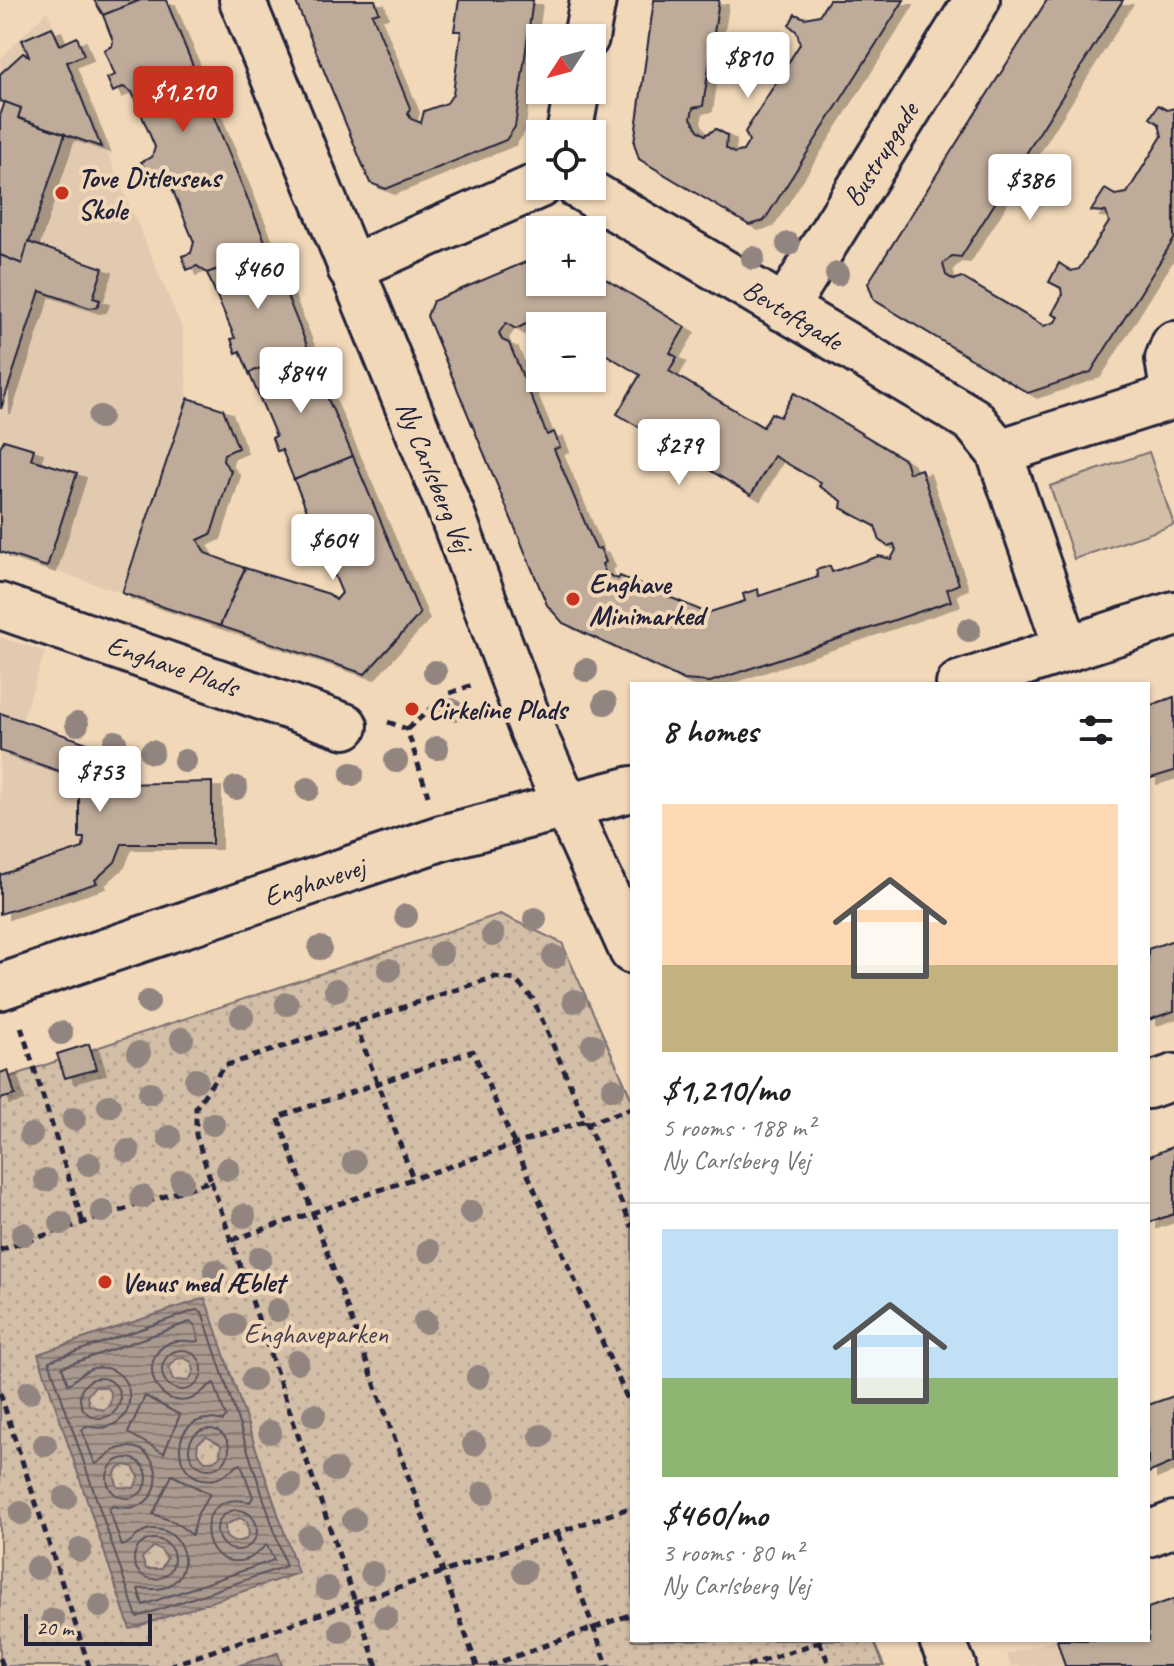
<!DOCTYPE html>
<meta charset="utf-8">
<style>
body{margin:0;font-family:Caveat,sans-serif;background:#f2f2f2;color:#202124;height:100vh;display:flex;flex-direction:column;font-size:30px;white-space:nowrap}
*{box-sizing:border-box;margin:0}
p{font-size:26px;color:#757577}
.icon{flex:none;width:44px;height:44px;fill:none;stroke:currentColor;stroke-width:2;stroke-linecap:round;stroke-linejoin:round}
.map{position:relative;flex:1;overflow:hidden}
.panel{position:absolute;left:630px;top:682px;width:520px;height:960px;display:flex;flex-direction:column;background:#fff;border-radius:0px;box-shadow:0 2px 6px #0004}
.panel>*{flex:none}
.needle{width:52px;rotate:234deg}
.fabs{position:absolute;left:526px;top:24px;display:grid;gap:16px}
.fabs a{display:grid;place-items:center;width:80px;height:80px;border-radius:0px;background:#fff;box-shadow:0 2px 6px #0004;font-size:40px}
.scale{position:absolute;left:24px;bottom:20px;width:128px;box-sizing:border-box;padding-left:8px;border:4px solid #22223b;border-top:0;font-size:22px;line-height:28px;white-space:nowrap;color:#22223b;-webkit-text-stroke:6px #f1d8b9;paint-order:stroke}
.price{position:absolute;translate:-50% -68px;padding:0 18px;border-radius:8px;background:#fff;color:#222;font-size:26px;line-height:52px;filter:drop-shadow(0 2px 4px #0008)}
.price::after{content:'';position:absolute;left:50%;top:48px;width:24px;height:18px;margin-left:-12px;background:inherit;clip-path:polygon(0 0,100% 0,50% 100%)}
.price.current{background:#c8321e;color:#fff}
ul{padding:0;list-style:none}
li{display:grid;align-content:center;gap:16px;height:424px;padding:0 32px}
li+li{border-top:2px solid #e0e0e0}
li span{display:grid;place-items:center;height:248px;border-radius:0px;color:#555}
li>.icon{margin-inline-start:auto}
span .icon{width:144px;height:144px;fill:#fffc;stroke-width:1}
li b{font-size:34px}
h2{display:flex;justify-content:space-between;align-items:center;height:96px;padding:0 32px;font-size:34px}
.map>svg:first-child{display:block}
.built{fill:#e2cab0}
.green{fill:#d3bea7;stroke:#7a7071;stroke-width:2}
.park{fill:url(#park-dots);stroke:#7a7071;stroke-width:2}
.water{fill:url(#water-rules);stroke:#74696d;stroke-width:2;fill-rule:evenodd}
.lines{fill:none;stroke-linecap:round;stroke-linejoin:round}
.shore{stroke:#58525c;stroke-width:2}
.building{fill:#beab9a;stroke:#22223b;stroke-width:2;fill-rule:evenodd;filter:url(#shadow)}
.minor-casing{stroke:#22223b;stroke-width:50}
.path{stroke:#22223b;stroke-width:5;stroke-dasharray:8 6;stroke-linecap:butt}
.minor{stroke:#f1d8b9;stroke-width:44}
.tree{fill:#928580}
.poi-dot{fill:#c8321e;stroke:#f1d8b9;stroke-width:3}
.labels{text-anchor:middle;stroke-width:8;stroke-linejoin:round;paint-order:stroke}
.street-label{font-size:28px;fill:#22223b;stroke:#f1d8b9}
.poi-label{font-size:28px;font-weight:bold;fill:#22223b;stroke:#f1d8b9;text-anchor:start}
.park-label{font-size:28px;fill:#454151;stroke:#f1d8b9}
</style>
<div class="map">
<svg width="1174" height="1666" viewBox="0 0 1174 1666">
<defs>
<pattern id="park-dots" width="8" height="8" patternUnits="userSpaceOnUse" patternTransform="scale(2)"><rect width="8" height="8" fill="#d3bea7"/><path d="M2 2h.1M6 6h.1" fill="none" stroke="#b5a391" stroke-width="1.8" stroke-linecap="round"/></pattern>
<pattern id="water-rules" width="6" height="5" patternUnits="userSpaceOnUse" patternTransform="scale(2)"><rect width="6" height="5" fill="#aa998e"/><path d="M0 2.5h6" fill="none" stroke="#8a7c75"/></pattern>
<filter id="shadow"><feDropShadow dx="9" dy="5" stdDeviation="0" flood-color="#0004"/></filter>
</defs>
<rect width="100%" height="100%" fill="#f1d8b9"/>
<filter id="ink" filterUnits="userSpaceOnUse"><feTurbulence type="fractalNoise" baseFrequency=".0125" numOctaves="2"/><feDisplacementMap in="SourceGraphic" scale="16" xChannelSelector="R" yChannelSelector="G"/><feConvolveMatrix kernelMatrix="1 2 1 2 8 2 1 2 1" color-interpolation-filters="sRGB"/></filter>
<g filter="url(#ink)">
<g class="built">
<polygon points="47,11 182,328 188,398 122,593 0,552 0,59"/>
<polygon points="0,637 45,652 22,720 96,746 117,771 120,784 212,782 212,844 122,844 115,862 97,883 0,914"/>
<polygon points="1174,1599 1174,1666 1012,1666 1006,1654 1056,1640 1148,1640 1148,1608"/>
</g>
<polygon class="green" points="1149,452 1174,525 1074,559 1050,486"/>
<polygon class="park" points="500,914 562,943 632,1100 632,1640 873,1640 884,1666 0,1666 0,1080"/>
<g class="water">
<path d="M205,1298l93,275 -168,56 -92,-275zM184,1358l7,4 3,8 -5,11 -16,-1 -4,-12 7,-9zM94,1387h12l5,6 -1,12 -7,5 -14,-5 -2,-9zM207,1437l14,8 -1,11 -7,5h-8l-8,-9 1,-9zM125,1465l8,2 6,10 -5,11 -16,-1 -4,-11 3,-7zM240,1518l7,4 2,12 -4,6 -12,2 -7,-5 -1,-12zM153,1547l7,2 7,9 -6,11h-15l-4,-11z"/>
<polygon points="278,1653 282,1666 237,1666"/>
</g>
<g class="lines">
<g class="shore">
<polygon points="196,1310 202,1312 286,1566 137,1617 49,1361"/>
<path d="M190,1322l5,3 4,16c-9,2 -20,-3 -30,2 -32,15 -15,64 19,57 12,-3 17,-13 26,-17l12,34 -3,4c-57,-15 -55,66 -8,58 11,-2 17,-12 26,-15l12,33 -3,5c-61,-15 -52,74 -2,57 8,-3 13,-11 19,-14l7,15 -131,45 -5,-16c9,-2 19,3 30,-3 28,-14 17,-57 -15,-57 -14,0 -20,14 -31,17l-13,-37 4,-3c58,15 55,-68 8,-58 -12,2 -17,13 -26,16l-13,-34 4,-4c57,14 56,-65 8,-58 -12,2 -17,12 -26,16l-6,-17z"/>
<circle cx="182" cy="1370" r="20"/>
<circle cx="100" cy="1398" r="20"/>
<polygon points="145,1396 180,1415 164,1453 128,1433"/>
<circle cx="209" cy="1449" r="20"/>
<circle cx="127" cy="1478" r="20"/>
<polygon points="172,1475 210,1494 198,1513 192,1535 175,1522 153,1514"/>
<circle cx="237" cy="1530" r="20"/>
<circle cx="154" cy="1559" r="20"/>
</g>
</g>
<g class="building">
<polygon points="94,0 141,0 103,15"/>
<polygon points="141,0 166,0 269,251 207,273 197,266 187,270 182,256 191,253 194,242 167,176 157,171 147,174 141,162 152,157 155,147 132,92 123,87 113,92 107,78 115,75 104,50 112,46 113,41 103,15"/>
<polygon points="295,0 375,0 379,12 372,14 410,108 408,114 411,119 421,123 424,111 447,103 453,94 461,31 454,31 459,0 533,0 515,127 506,140 386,189 370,183"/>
<polygon points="654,0 719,0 703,106 693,108 691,118 698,130 705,135 716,129 727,135 726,148 734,153 743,151 749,141 745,132 800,44 797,32 789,25 795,14 805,18 819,15 829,0 904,0 764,221 749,225 639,159 634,143"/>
<polygon points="1047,0 1123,0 961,257 952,256 943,264 946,275 954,280 961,277 1044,326 1055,322 1058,317 1052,314 1062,296 1061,288 1049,282 1059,263 1071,271 1079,269 1109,222 1106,212 1091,211 1105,189 1115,195 1127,193 1162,136 1159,124 1150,118 1158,105 1167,110 1174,108 1174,239 1091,372 1028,393 874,300 868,283"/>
<polygon points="52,27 60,45 77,37 84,55 67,62 101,147 18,118 21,108 0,101 0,74 23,53 29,56 22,40"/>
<polygon points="5,102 21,108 18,118 65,134 22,264 0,255 0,116"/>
<polygon points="28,242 103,268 93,298 100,300 97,307 90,308 40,291 1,409 0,255 22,264"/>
<polygon points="269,251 308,348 249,373 240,351 236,353 231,339 235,338 207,273"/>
<path d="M540,256v26h52v-11l93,56 -15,26 7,4 -8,14 94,56 8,-14 9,4 14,-24 111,67 4,13 12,-4 38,115 -12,5 4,12 -241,81 -26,-2 -121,-57 -16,-18 -120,-289 6,-15zM542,316l16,10h34v20l48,29 -23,39 134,81 23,-39 47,27 -2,3 23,15 -1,7 34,18 5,15 8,5 6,-2 2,6 -5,9 -12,-3 -47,16 -2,-6 -14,4 2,7 -59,19 -1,-7 -15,5 2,7 -38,12 -87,-37 -2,3 -12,-5 -4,-10 4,-2 -6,-14 -4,1 -42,-100 6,-2 -6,-15 -7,3 -38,-92 -7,-3 -3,-7 7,-10 10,6z"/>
<polygon points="306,349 353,456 294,480 282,450 277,451 272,438 276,436 249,373"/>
<polygon points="188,398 223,409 238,448 224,454 223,461 231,471 211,534 198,540 205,553 245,568 220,626 122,593"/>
<polygon points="4,440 34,449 31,459 77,473 47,567 0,552 0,447"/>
<polygon points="353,456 420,614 365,674 220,626 245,568 329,594 336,600 342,593 294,480"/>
<polygon points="1174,697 1174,771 1148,779 1148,706"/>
<polygon points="0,713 96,746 117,771 120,784 212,782 212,844 122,844 115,862 95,880 97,883 0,914 0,875 83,848 84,838 79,838 79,790 83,790 83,779 0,751"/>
<polygon points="1174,940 1174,1011 1148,1020 1148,949"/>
<polygon points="89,1044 97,1069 65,1078 57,1054"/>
<polygon points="8,1070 15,1095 0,1099 0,1073"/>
<polygon points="1174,1146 1174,1214 1148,1223 1148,1157"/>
<polygon points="1174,1396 1174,1462 1148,1473 1148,1405"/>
<polygon points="1174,1599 1174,1666 1065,1666 1057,1640 1148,1640 1148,1608"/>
</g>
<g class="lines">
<g class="minor-casing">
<g id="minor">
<polyline points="242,0 453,517 533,732 632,951"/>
<polyline points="586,38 593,0"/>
<polyline points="569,134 577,90"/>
<polyline points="578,186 973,420 999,452 1067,649"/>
<polyline points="350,268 540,185"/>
<polyline points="784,309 977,0"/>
<polyline points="1174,344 1168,359 1174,397"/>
<polyline points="999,452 1174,396"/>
<polyline points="0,606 345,726"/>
<polyline points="959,684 1174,614"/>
<polyline points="0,987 441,838 632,789"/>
<polyline points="1148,1086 1174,1077"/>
<polyline points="1148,1534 1174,1524"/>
<polyline points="942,1640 953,1666"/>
</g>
</g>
<g class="path">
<polyline points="388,722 407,729 428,796"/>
<polyline points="407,729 450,693 472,685"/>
<polyline points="355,1023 413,1179"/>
<polyline points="21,1027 83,1223"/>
<polyline points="586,1124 632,1108"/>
<polyline points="211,1181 377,1666"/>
<polyline points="232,1240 584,1121"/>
<polyline points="0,1250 211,1181 196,1135 196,1107 224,1066 495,977 515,980 533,999 632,1227"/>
<polyline points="0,1393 89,1666"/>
<polyline points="558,1534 608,1666"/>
<polyline points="819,1641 830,1666"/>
<polyline points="0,1658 3,1666"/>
<polyline points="169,1666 632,1507"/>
<polyline points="477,1666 278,1117 473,1051 632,1409"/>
<polyline points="489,1666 632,1614"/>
<polyline points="747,1666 825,1640"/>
</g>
<use href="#minor" class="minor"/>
</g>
<g class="tree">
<circle cx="788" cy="244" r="12"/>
<circle cx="753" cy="258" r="12"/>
<circle cx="837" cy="274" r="12"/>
<circle cx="100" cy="417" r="12"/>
<circle cx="969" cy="630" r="12"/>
<circle cx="586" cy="670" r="12"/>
<circle cx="435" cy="672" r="12"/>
<circle cx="605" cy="703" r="12"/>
<circle cx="451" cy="710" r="12"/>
<circle cx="77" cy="724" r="12"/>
<circle cx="115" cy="742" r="12"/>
<circle cx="437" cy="748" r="12"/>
<circle cx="152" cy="752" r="12"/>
<circle cx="185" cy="761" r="12"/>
<circle cx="396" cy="761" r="12"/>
<circle cx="352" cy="774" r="12"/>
<circle cx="236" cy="788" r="12"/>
<circle cx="308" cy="789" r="12"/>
<circle cx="406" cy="916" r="12"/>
<circle cx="535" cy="919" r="12"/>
<circle cx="493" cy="935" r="12"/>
<circle cx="320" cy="948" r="12"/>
<circle cx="441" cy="953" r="12"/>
<circle cx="554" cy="957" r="12"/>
<circle cx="389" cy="970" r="12"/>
<circle cx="336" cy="990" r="12"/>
<circle cx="574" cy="1001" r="12"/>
<circle cx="148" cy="1002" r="12"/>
<circle cx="287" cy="1004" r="12"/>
<circle cx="242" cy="1017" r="12"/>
<circle cx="61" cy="1033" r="12"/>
<circle cx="182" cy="1039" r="12"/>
<circle cx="593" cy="1045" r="12"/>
<circle cx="139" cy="1053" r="12"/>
<circle cx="196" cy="1080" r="12"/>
<circle cx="613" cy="1089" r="12"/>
<circle cx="150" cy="1093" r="12"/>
<circle cx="109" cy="1106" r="12"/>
<circle cx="74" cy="1119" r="12"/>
<circle cx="213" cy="1124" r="12"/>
<circle cx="31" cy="1135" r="12"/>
<circle cx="169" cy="1137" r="12"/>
<circle cx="128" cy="1151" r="12"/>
<circle cx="354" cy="1162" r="12"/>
<circle cx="89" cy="1164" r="12"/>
<circle cx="228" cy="1169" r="12"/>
<circle cx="46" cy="1180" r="12"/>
<circle cx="182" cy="1181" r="12"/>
<circle cx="142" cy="1197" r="12"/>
<circle cx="102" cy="1211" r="12"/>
<circle cx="471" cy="1212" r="12"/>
<circle cx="244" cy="1216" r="12"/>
<circle cx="61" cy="1223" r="12"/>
<circle cx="23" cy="1234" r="12"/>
<circle cx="429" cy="1251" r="12"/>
<circle cx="260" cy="1258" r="12"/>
<circle cx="215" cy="1271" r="12"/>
<circle cx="277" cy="1310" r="12"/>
<circle cx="425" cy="1322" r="12"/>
<circle cx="234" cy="1325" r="12"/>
<circle cx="297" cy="1362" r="12"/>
<circle cx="478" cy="1377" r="12"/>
<circle cx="253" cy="1380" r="12"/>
<circle cx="29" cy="1392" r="12"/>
<circle cx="314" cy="1415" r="12"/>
<circle cx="270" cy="1432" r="12"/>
<circle cx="541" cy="1436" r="12"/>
<circle cx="474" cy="1444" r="12"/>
<circle cx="45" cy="1445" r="12"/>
<circle cx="335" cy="1470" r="12"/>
<circle cx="290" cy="1484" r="12"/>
<circle cx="484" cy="1493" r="12"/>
<circle cx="65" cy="1498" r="12"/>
<circle cx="21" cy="1513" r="12"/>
<circle cx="354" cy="1520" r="12"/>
<circle cx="309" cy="1537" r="12"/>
<circle cx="80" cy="1550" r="12"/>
<circle cx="37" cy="1568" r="12"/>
<circle cx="524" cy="1571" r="12"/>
<circle cx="372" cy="1573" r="12"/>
<circle cx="327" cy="1588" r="12"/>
<circle cx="100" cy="1606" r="12"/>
<circle cx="386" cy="1617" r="12"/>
<circle cx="53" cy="1620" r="12"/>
<circle cx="341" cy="1631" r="12"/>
</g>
</g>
<g class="poi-dot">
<circle cx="62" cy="193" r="8"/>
<circle cx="573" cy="599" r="8"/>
<circle cx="412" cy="709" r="8"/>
<circle cx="105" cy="1282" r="8"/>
</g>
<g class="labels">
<g class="street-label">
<text transform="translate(880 154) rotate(-58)" y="10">Bustrupgade</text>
<text transform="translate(793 314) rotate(31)" y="10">Bevtoftgade</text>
<text transform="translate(435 476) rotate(68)" y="10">Ny Carlsberg Vej</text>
<text transform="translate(173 665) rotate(19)" y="10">Enghave Plads</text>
<text transform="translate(314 881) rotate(-18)" y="10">Enghavevej</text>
</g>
<g class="poi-label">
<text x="78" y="187">Tove Ditlevsens<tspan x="78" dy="32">Skole</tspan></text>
<text x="589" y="593">Enghave<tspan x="589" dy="32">Minimarked</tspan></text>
<text x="428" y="719">Cirkeline Plads</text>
<text x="121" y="1292">Venus med Æblet</text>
</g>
<g class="park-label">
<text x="316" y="1343">Enghaveparken</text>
</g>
</g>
</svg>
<div class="fabs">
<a><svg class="needle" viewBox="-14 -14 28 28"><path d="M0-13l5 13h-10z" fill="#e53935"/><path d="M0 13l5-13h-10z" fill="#757577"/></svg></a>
<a><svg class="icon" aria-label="locate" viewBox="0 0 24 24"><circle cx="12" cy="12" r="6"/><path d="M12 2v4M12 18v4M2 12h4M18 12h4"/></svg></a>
<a>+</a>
<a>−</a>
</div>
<div class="scale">20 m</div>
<b class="price" style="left:748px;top:100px">$810</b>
<b class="price current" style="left:183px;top:134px">$1,210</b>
<b class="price" style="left:1030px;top:222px">$386</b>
<b class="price" style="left:258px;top:311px">$460</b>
<b class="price" style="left:301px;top:415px">$844</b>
<b class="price" style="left:679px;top:487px">$279</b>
<b class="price" style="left:333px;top:582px">$604</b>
<b class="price" style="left:100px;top:814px">$753</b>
<section class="panel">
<h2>8 homes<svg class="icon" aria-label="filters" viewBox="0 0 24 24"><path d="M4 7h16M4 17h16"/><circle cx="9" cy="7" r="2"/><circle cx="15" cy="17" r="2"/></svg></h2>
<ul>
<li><span style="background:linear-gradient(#ffd9b3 65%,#c2b280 0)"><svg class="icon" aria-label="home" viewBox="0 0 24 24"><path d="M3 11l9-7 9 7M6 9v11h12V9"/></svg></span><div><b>$1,210/mo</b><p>5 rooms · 188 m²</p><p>Ny Carlsberg Vej</p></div></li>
<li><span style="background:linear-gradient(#bfe0f5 60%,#8fb573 0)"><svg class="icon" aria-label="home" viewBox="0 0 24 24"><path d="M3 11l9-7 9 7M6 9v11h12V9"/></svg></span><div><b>$460/mo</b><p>3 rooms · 80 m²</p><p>Ny Carlsberg Vej</p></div></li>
</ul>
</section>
</div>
